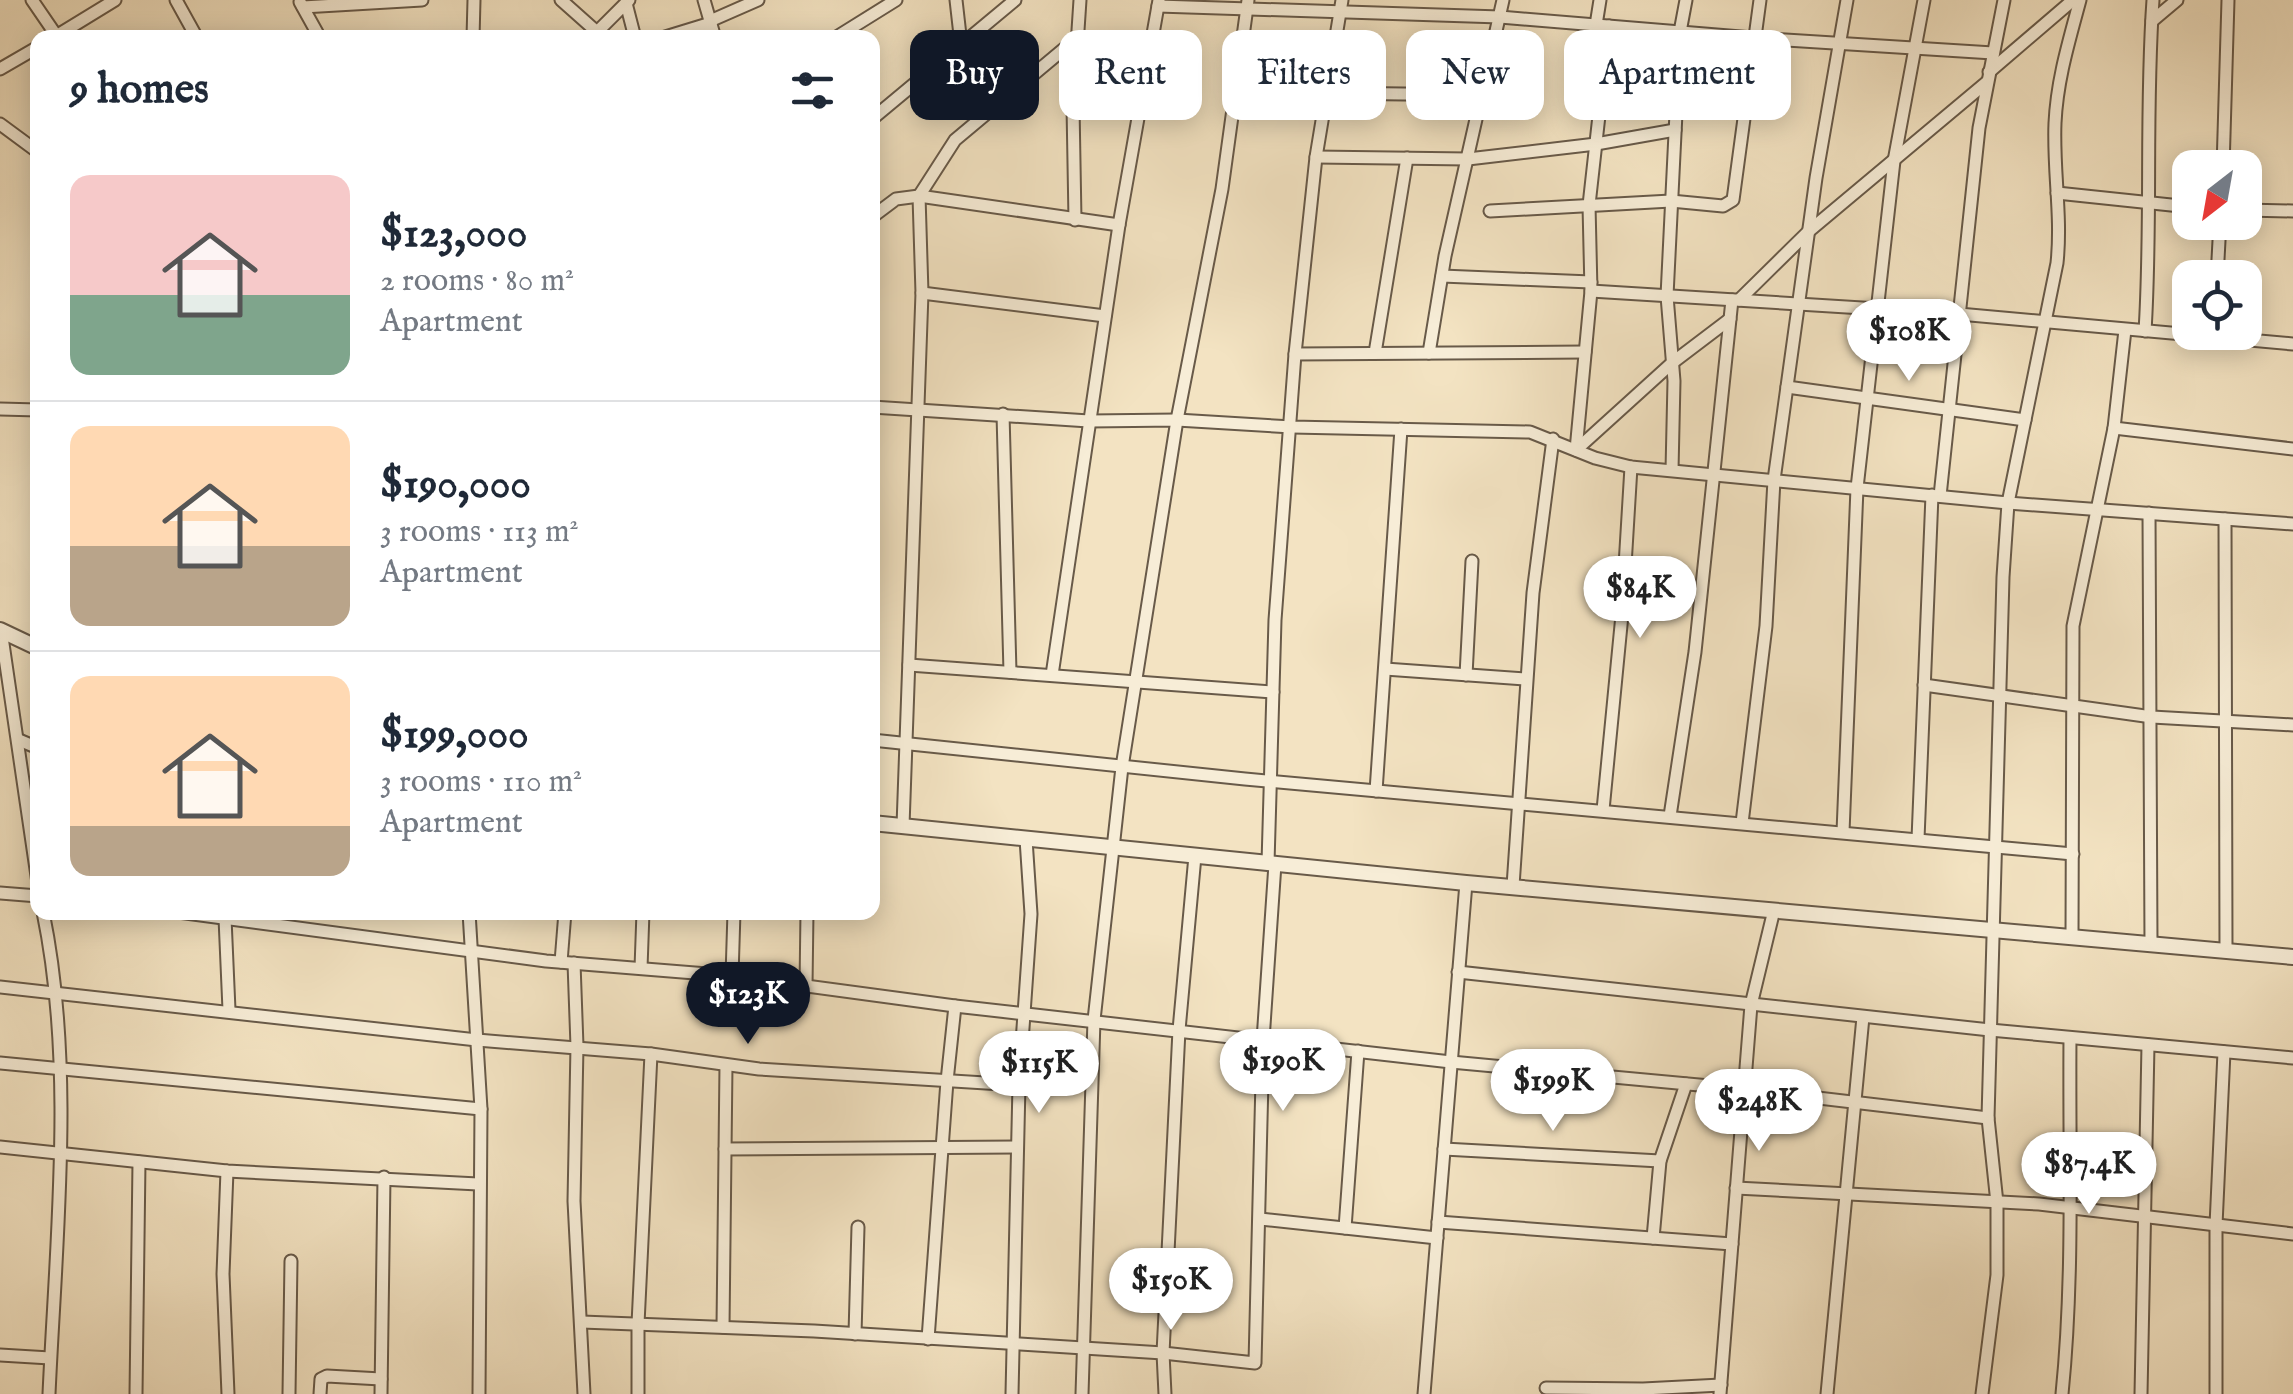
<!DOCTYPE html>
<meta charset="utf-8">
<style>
body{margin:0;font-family:"IM FELL English",serif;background:#f6f6f7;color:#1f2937;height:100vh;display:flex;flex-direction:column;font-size:38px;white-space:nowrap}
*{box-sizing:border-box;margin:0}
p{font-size:32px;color:#747a83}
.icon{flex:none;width:55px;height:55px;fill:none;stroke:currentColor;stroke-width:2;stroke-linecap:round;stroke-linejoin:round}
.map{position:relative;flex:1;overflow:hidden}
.details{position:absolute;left:30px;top:30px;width:850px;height:890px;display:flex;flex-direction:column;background:#fff;border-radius:20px;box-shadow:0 5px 25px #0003}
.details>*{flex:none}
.top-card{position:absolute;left:910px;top:30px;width:950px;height:90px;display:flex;gap:20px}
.needle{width:65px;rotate:211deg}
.tools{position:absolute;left:2172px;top:150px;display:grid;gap:20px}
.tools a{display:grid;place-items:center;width:90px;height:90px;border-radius:20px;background:#fff;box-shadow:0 5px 25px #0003;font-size:50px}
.price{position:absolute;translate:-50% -85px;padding:0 22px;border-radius:35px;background:#fff;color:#222;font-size:32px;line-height:65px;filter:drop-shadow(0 2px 5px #0008)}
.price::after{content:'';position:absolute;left:50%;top:60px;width:30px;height:22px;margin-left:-15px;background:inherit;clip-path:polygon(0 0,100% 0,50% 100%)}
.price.active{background:#111827;color:#fff}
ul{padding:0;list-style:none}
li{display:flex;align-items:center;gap:30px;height:250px;padding:0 40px}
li+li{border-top:2px solid #e0e1e3}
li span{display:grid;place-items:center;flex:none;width:280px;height:200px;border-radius:20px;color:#555}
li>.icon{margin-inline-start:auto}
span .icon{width:120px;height:120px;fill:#fffc;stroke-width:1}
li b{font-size:42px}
h2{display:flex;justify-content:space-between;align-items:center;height:120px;padding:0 40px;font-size:42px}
.chip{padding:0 35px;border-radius:20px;background:#fff;box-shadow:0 5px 25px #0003;font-size:35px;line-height:90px}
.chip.active{background:#111827;color:#fff}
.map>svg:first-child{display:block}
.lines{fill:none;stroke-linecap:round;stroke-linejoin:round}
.minor-casing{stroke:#685a49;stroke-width:15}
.tertiary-casing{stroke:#685a49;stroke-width:18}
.minor{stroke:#f7edd7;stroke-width:11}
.tertiary{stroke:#f7edd7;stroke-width:14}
</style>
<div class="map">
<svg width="2293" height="1394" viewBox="0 0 2293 1394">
<rect width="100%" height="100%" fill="#f3e3c2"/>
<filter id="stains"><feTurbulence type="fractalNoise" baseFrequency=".002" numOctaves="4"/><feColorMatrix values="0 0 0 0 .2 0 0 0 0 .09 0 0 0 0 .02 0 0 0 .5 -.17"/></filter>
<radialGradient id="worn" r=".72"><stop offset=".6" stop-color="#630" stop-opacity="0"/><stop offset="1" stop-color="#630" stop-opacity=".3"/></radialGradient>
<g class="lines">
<g class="minor-casing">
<g id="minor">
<polyline points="32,0 56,35"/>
<polyline points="176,0 197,38"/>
<polyline points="561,0 597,32"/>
<polyline points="704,0 715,38"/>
<polyline points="956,0 961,44"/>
<polyline points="300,2 320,38"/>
<polyline points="626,3 635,38"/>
<polyline points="1158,6 1500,17 1753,38 1993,53"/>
<polyline points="303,7 422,0"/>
<polyline points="710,21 758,0"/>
<polyline points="2152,21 2177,0"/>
<polyline points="1596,25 1600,0"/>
<polyline points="53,38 115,0"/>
<polyline points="473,38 474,0"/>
<polyline points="591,38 629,0"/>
<polyline points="662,38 711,23"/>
<polyline points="835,38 896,0"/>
<polyline points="0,69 38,47"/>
<polyline points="1989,72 2073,0"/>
<polyline points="1326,93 1482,95"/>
<polyline points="872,119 1015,0"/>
<polyline points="0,124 38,152"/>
<polyline points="1316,157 1468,159 1596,144 1675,130"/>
<polyline points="2223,168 2228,0"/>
<polyline points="2057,193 2190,207"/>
<polyline points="2245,210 2293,211"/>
<polyline points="1490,211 1671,201 1723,206 1733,200 1760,0"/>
<polyline points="872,217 896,199 919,196 1119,225"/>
<polyline points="1075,220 1073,106 1080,0"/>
<polyline points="1442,276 1591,282"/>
<polyline points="2217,278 2220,222"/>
<polyline points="1591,291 1959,314 2293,344"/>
<polyline points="922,293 1105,316"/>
<polyline points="1739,300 1809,231 1987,82"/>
<path d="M2145,331c7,-110 0,-221 8,-331"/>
<polyline points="1375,353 1407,158"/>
<polyline points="1429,353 1445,256 1503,0"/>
<polyline points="1295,354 1585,352"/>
<polyline points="1787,387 2025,420"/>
<polyline points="872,407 1089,421 1177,420 1292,427 1530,432 1595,458 1631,467 2008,503 2293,524"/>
<polyline points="0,409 38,410"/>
<polyline points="1003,414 1010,672"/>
<polyline points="2114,428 2293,449"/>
<polyline points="1576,450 1591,291 1589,205 1609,26"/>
<polyline points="1576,450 1672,363 1730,319"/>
<polyline points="1672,470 1674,381 1667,296 1680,32 1686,0"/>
<polyline points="1940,496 1979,128 2004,0"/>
<polyline points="2149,513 2151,944"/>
<polyline points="2225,519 2226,951"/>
<polyline points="1,630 38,883"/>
<polyline points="909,665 1273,692"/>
<polyline points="1385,669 1525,679"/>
<polyline points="1052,675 1119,225 1159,0"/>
<polyline points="1466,675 1472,561"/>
<polyline points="1924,685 2152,717 2293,725"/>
<polyline points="19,740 38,748"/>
<polyline points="872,740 1245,779 2073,854"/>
<polyline points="1376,791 1401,429"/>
<polyline points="1603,810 1622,615 1631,467"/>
<polyline points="1670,816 1695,652 1732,300"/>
<polyline points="1742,823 1766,626 1774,480 1816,178 1847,0"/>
<polyline points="903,826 922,293 919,196 955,140 1077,38"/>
<polyline points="1843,832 1857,488 1894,161 1924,0"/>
<polyline points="1918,839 1932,495"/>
<polyline points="1268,863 1275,620 1295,354 1316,157 1342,0"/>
<polyline points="1513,886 1533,593 1553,439"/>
<polyline points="0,893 38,896"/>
<path d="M43,912c32,154 13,326 6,482"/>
<polyline points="178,912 546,961 732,976 955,1006 1451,1062 1742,1089 1988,1118"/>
<polyline points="469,912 481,1109 479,1394"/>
<polyline points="225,918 229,1010"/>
<polyline points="2072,936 2073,626 2114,428 2125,330"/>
<polyline points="561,962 565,912"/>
<polyline points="574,963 577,1046 574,1201 584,1394"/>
<polyline points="641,968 643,912"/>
<polyline points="1458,972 1990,1030 2293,1058"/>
<polyline points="732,976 734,912"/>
<polyline points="806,986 807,912"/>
<polyline points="0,987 477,1040 651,1054 759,1069 1019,1085"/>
<polyline points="0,1063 481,1109"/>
<polyline points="0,1147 227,1171 478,1184"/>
<polyline points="725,1149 1017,1147"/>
<polyline points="1444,1149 1660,1161"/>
<polyline points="227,1171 223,1274 228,1394"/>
<polyline points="1736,1188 2039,1204 2293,1234"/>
<polyline points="1260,1219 1437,1238"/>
<polyline points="1438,1222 1732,1244"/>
<polyline points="1345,1228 1358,1051"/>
<polyline points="1653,1238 1660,1161 1686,1084"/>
<polyline points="582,1322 814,1331 1163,1353 1255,1363 1263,1040 1275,864"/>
<polyline points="723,1327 726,1065"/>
<polyline points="855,1334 858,1227"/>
<polyline points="928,1339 947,1081 955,1006"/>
<polyline points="0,1355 50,1358"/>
<polyline points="1546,1388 1643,1389 1721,1385"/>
<polyline points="136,1394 139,1162"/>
<polyline points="289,1394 291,1261"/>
<polyline points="320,1394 321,1379 327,1376 381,1379"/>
<polyline points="381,1394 384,1177"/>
<polyline points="638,1394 638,1324 651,1054"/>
<polyline points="1012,1394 1019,1085 1031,914 1026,839"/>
<polyline points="1082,1394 1094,1020 1122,767 1177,420 1222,189 1248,0"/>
<polyline points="1165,1394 1163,1353 1179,1030 1195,856"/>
<polyline points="1424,1394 1466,883"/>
<polyline points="1720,1394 1751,1005 1774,910"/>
<polyline points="1827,1394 1863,1017"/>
<path d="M1982,1394l15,-119v-72l-9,-85 15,-541 5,-74 49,-240c5,-47 -4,-93 -2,-140 2,-43 14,-82 25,-123"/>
<path d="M2062,1394c12,-118 7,-237 8,-356"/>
<polyline points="2141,1394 2148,1045"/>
<polyline points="2216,1394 2216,1225 2224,1052"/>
</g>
</g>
<g class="tertiary-casing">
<g id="tertiary">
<polyline points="0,630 38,648"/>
<polyline points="872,823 1466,883 2293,957"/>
</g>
</g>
<use href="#minor" class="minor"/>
<use href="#tertiary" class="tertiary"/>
</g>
<rect width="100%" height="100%" filter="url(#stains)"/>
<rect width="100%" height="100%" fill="url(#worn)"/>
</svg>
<div class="tools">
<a><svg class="needle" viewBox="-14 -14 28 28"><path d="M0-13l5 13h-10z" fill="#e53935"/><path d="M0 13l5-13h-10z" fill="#747a83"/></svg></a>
<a><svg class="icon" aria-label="locate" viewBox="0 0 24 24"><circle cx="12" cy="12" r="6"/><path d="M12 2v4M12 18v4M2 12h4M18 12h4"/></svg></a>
</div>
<b class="price" style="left:1909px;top:384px">$108K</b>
<b class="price" style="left:1640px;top:641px">$84K</b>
<b class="price active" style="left:748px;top:1047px">$123K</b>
<b class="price" style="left:1283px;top:1114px">$190K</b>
<b class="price" style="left:1039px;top:1116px">$115K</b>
<b class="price" style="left:1553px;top:1134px">$199K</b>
<b class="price" style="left:1759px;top:1154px">$248K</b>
<b class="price" style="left:2089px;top:1217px">$87.4K</b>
<b class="price" style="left:1171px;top:1333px">$150K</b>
<div class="top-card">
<a class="chip active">Buy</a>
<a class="chip">Rent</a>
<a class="chip">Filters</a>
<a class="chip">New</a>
<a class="chip">Apartment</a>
</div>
<section class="details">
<h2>9 homes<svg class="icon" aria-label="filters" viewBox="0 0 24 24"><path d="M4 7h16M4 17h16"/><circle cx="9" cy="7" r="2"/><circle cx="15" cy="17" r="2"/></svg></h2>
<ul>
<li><span style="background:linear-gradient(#f6c9c9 60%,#7fa58c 0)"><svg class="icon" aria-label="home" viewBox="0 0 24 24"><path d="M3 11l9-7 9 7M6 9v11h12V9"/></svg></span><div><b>$123,000</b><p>2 rooms · 80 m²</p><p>Apartment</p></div></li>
<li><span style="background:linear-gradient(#ffd9b3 60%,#b9a48a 0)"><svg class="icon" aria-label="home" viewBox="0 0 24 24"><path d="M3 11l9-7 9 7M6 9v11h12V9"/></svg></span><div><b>$190,000</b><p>3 rooms · 113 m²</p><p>Apartment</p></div></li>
<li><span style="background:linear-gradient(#ffd9b3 75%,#b9a48a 0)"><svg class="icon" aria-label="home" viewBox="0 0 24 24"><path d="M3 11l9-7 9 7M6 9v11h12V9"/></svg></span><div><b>$199,000</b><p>3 rooms · 110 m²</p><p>Apartment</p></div></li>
</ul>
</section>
</div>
